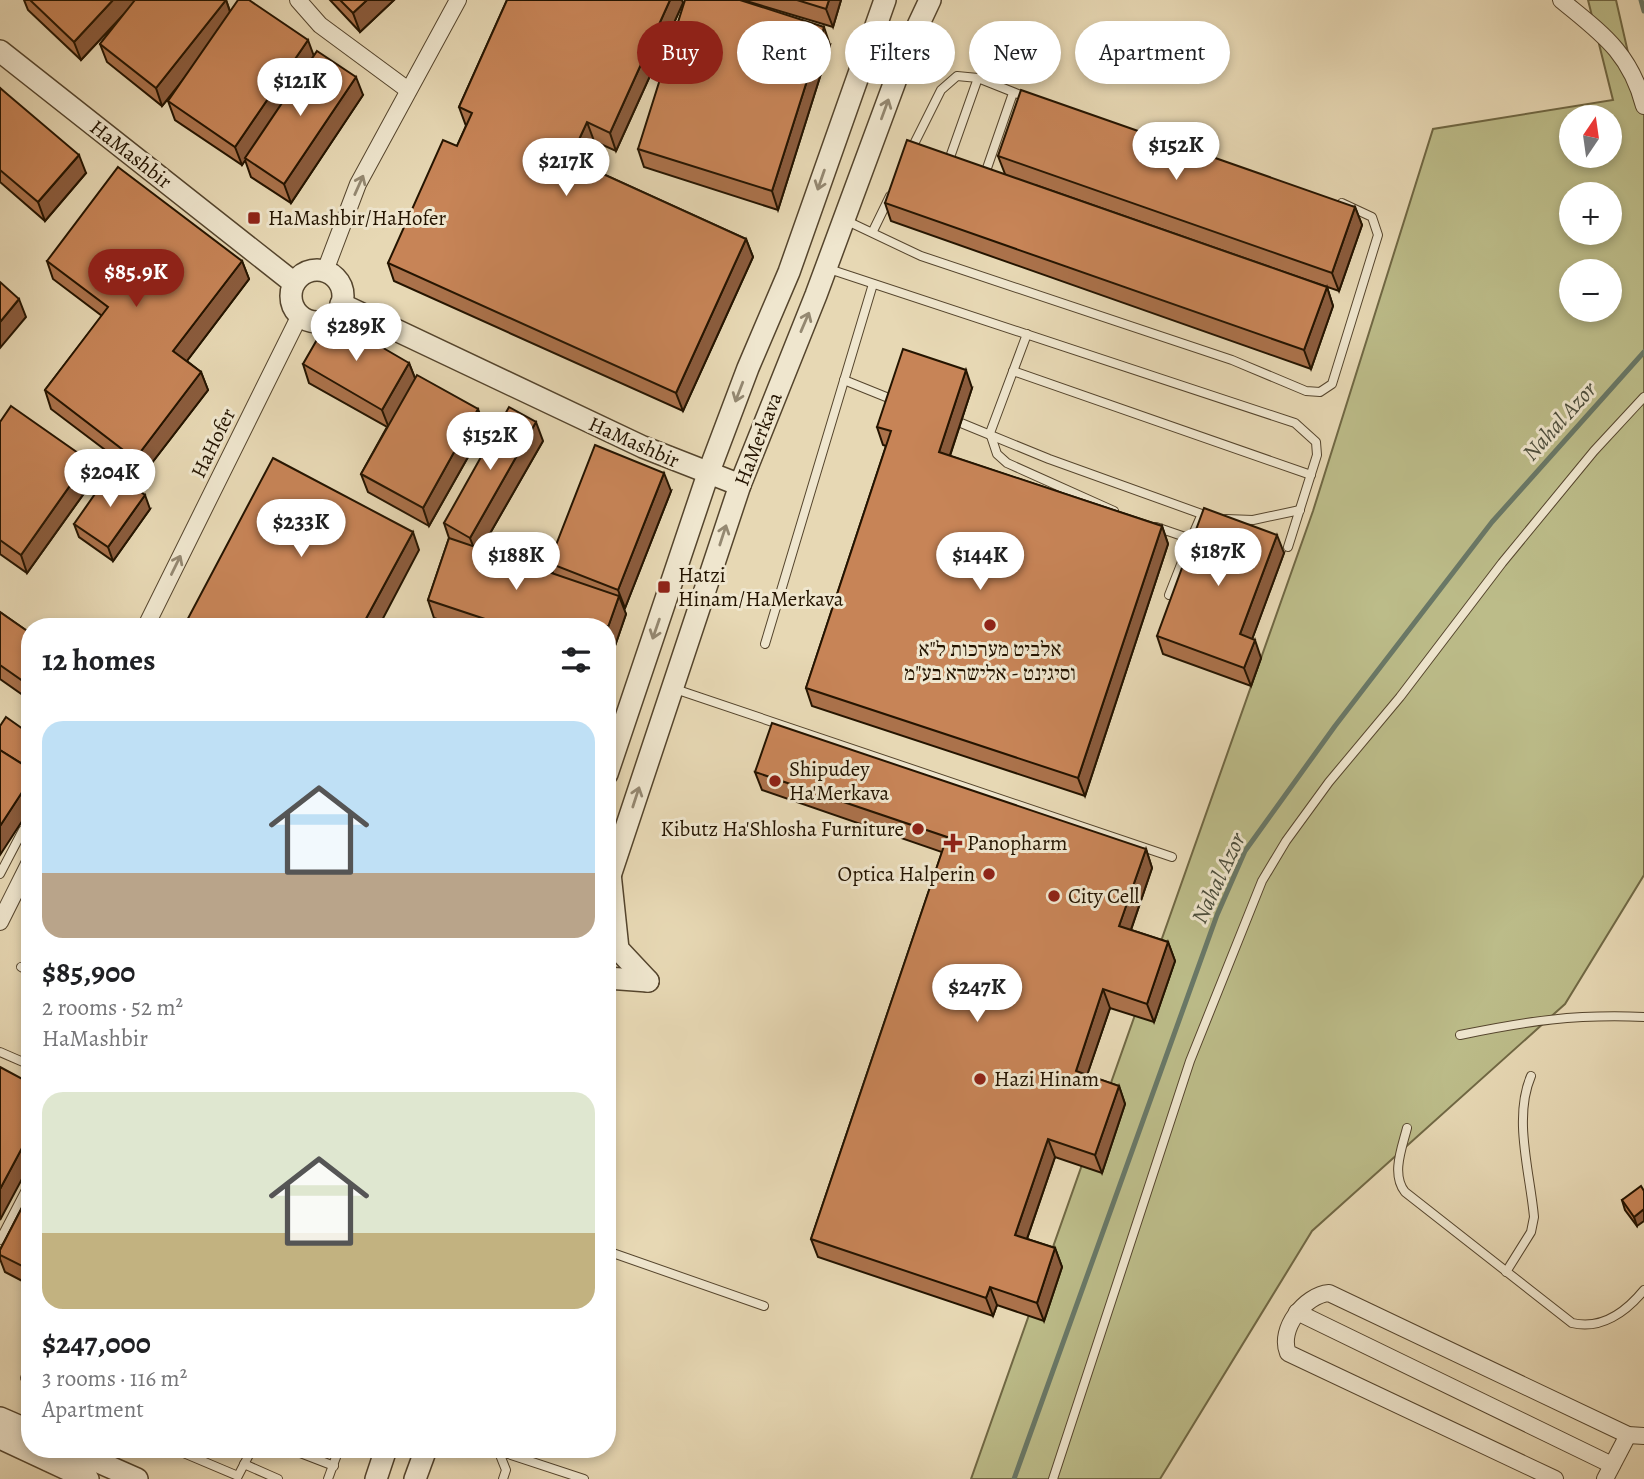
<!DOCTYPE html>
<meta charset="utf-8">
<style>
body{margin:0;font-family:Alegreya,"Frank Ruhl Libre",serif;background:#f2f2f2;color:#202124;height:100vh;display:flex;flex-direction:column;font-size:26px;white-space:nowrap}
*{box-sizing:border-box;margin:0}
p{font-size:23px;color:#757577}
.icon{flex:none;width:38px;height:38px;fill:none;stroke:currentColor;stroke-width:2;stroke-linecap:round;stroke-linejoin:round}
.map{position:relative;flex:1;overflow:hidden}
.drawer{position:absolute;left:21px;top:618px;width:595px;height:840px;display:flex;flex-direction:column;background:#fff;border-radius:28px;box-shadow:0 4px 10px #0003}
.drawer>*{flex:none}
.hud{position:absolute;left:637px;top:21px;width:665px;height:63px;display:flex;gap:14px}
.needle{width:46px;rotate:13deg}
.fabs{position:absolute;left:1559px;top:105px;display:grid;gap:14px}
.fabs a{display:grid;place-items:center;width:63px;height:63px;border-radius:50%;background:#fff;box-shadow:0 4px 10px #0003;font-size:35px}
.price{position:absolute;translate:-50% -60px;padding:0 16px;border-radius:24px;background:#fff;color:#222;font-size:23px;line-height:46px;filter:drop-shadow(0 2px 4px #0008)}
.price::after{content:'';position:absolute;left:50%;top:42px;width:21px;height:16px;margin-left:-10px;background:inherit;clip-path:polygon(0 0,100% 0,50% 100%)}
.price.current{background:#8f2418;color:#fff}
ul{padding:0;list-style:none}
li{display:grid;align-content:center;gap:14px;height:371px;padding:0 21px}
li span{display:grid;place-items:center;height:217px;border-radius:21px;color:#555}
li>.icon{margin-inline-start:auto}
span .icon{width:126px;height:126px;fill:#fffc;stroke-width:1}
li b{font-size:30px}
h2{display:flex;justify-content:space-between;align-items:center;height:84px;padding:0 21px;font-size:30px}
.chip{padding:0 24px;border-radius:32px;background:#fff;box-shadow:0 4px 10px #0003;font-size:24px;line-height:63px}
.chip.current{background:#8f2418;color:#fff}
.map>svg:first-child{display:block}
.green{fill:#bcbc89;stroke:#706844;stroke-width:2;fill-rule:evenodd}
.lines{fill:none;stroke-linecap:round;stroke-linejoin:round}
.stream{stroke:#697867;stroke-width:5}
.service-casing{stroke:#55452d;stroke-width:10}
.minor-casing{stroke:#55452d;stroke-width:18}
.tertiary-casing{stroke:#55452d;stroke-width:24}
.service{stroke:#efe6ce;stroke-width:8}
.minor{stroke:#efe6ce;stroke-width:16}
.tertiary{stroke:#efe6ce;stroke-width:21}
.wall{fill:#ab724b;stroke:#241400;stroke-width:2}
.shaded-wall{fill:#8b5c3d;stroke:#241400;stroke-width:2}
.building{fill:#c78457;stroke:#241400;stroke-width:2}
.oneway{stroke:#948871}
.poi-dot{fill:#8f2418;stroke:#efe6ce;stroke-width:2.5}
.labels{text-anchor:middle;stroke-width:6;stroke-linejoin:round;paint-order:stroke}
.street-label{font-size:21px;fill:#241400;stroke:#efe6ce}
.poi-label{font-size:21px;fill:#241400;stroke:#efe6ce;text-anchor:start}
.water-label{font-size:23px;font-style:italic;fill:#4c4e3c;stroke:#efe6ce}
</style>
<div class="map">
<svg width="1644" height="1479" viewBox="0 0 1644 1479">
<rect width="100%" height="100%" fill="#e7d8b4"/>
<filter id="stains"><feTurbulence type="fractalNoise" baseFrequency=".00286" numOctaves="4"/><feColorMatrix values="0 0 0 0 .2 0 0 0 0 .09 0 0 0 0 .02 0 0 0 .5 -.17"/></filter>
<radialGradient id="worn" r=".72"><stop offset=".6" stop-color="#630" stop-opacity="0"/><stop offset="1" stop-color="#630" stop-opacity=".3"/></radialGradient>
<path class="green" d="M1588,0h28l22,96h6v779l-79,129 -253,227 -152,248h-189l342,-968 120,-382 180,-29zM1572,117h38v39h-38zM1572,194h38v39h-38zM1572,271h38v39h-38z"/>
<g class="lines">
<g class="stream">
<polyline points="1641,0 1644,11"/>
<polyline points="1014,1479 1217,915 1245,851 1335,726 1492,522 1644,352"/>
</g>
<g class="service-casing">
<g id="service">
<polyline points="910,152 941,90 957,76 978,78 1028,98"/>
<polyline points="949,160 978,78"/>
<polyline points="986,171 1013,93"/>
<polyline points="845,220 921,256 1232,360 1306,391 1320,392 1332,384 1378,235 1372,217 1342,203"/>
<polyline points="873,231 890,196"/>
<polyline points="826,268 1295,423 1316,442 1317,455 1288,547"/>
<polyline points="1027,334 990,433 997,454 1007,463 1114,511"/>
<polyline points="1013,371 1311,475"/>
<polyline points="844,380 896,401"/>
<polyline points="961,423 1049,459 1210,517"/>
<polyline points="1226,519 1253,520 1300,510"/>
<polyline points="1156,527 1191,539 1169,595"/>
<polyline points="1191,539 1201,516"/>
<polyline points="765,644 873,284"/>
<polyline points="675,689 1172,857"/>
<polyline points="0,874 23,830"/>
<polyline points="21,967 30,972"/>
<path d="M1460,1035c68,-14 115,-21 184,-18"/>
<polyline points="0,1052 30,1065"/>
<path d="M1407,1128c-5,20 -16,46 -2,64l167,131c29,7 54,-11 72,-33"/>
<polyline points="0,1240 30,1182"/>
<polyline points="607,1251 764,1306"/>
<path d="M1506,1272l25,-40 3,-15c-4,-45 -21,-99 -3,-141"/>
<polyline points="25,1378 30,1367"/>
<polyline points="174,1449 238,1476 252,1449"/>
<polyline points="290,1449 334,1466"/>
<polyline points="493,1449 584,1479"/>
<polyline points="498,1450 506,1470 503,1479"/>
<polyline points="244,1464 278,1479"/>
<polyline points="328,1479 339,1449"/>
<polyline points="1053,1479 1190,1061 1262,881 1286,841 1329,782 1400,697 1502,563 1594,451 1644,397"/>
</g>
</g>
<g class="minor-casing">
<g id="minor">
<polyline points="298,0 320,25 408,90"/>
<path d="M1561,0c40,33 69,52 83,106"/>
<polyline points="325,271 358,184 458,0"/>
<polyline points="146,626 300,315"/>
<polyline points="0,922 30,862"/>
<polyline points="1297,1312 1612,1465"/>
<path d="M1555,1479l-267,-126c-10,-24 17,-58 41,-60l299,142 16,1"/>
<polyline points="1605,1479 1628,1435"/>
</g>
</g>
<g class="tertiary-casing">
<g id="tertiary">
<polyline points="0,51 294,283"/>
<circle cx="317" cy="296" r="26"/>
<polyline points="341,304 643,447 740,485"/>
<polyline points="607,774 708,474 748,368 789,272 885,0"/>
<polyline points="610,873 618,949 648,981"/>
<polyline points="607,885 740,485 816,295 907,49 930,0"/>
<polyline points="607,978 648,981"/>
<polyline points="0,1418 30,1431"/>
<polyline points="0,1438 88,1479"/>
<polyline points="69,1449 137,1479"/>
<polyline points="376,1479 386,1449"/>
<polyline points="415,1479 426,1449"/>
</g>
</g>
<use href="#service" class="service"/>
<use href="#minor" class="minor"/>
<use href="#tertiary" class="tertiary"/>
</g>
<g class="wall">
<polygon points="24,0 226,0 230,11 314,55 363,95 291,203 251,177 245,160 242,165 175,120 168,101 182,82 162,106 107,62 100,44 123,15 81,60 28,10"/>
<polygon points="330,0 394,0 360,32"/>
<polygon points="507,0 682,0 683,3 616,151 594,141 583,165 746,239 753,257 683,411 394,281 388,263 457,146 466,126 459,107"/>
<polygon points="743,0 841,0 833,27"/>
<polygon points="830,45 778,210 644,167 638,149"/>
<polygon points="0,88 86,173 45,221 0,182"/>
<polygon points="998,156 1355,207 1362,225 1339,291 1035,185 1327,287 1333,306 1311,369 891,221 885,203 1005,174"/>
<polygon points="47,261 242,261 249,279 187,361 201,372 208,390 141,477 51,409 45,390 102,316 53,279"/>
<polygon points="409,363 415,378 485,427 429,526 368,492 361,474 387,427 309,383 303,364"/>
<polygon points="972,388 950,456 1162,526 1168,544 1085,796 812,706 806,688 886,446 883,445 877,427"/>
<polygon points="0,422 95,478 27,573 0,554"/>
<polygon points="543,441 481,549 553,573 549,563 671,491 625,608 623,608 626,614 607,669 607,626 458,626 434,618 428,600 449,538 444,523"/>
<polygon points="150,509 113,561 79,537 74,524"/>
<polygon points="1284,553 1252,639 1261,658 1251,686 1163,654 1157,636"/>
<polygon points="0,612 30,633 30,700 0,679"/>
<polygon points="755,772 1146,849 1152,868 1131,930 1168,942 1175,961 1154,1022 1110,1008 1087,1075 1119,1086 1125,1104 1102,1173 1055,1157 1027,1239 1055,1248 1062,1267 1044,1321 997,1305 993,1316 818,1257 811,1239 942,852 762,790"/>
<polygon points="1644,1191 1637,1226 1625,1210 1622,1200"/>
<polygon points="30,1192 30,1285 5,1272 0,1259 0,1250"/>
</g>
<g class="shaded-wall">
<polygon points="113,0 137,0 81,60 74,42"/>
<polygon points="226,0 232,18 162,106 156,88"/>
<polygon points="367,0 394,0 360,32 353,13"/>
<polygon points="670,0 682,0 683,3 616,151 610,133"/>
<polygon points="829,0 841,0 833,27 826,9"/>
<polygon points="824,27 830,45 778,210 772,191"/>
<polygon points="308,40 315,59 242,165 235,147"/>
<polygon points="356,77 363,95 291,203 284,184"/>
<polygon points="587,122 594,141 577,178 570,159"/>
<polygon points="79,155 86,173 45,221 38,202"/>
<polygon points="1355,207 1362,225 1339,291 1332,273"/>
<polygon points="746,239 753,257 683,411 676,393"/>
<polygon points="242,261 249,279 180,370 173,351"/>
<polygon points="1327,287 1333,306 1311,369 1304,350"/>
<polygon points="19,299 26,317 0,348 0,322"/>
<polygon points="409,363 416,381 389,428 382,410"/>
<polygon points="966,370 972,388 945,470 939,452"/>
<polygon points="201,372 208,390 141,477 135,459"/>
<polygon points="478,409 485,427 429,526 423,508"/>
<polygon points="536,422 543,441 477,556 470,538"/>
<polygon points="88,460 95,478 27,573 21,555"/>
<polygon points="664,473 671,491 625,608 618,590"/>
<polygon points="145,495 150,509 113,561 108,547"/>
<polygon points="1162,526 1168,544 1085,796 1078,778"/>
<polygon points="413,532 419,550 379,626 362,626"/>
<polygon points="1277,535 1284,553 1247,653 1240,634"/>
<polygon points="619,596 626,614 607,669 607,630"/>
<polygon points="1255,640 1261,658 1251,686 1244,668"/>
<polygon points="30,751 30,772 19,766"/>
<polygon points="30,780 30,809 0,855 0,826"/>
<polygon points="1146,849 1152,868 1126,944 1119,926"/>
<polygon points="1168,942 1175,961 1154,1022 1147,1004"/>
<polygon points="1103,989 1110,1008 1082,1090 1076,1071"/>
<polygon points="1119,1086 1125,1104 1102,1173 1095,1155"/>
<polygon points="30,1133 30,1164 0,1220 0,1189"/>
<polygon points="1048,1139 1055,1157 1022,1253 1015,1235"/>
<polygon points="1644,1209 1644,1221 1637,1226 1634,1217"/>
<polygon points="1055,1248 1062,1267 1044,1321 1037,1303"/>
<polygon points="990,1287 997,1305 993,1316 986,1298"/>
</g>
<g class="building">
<polygon points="30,0 113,0 74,42"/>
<polygon points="135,0 226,0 156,88 100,44"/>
<polygon points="238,0 249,0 308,40 235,147 168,101"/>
<polygon points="340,0 367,0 353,13"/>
<polygon points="507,0 670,0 610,133 587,122 570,159 746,239 676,393 388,263 443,140 457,146 472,113 459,107"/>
<polygon points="685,0 740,0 824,27 772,191 638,149"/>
<polygon points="797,0 829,0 826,9"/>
<polygon points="317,51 356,77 284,184 245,158"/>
<polygon points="0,88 79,155 38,202 0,170"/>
<polygon points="1021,90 1355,207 1332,273 998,156"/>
<polygon points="907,140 1327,287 1304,350 885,203"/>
<polygon points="118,167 242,261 173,351 201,372 135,459 45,390 108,307 47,261"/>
<polygon points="0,282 19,299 0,322"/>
<polygon points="330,317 409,363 382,410 303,364"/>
<polygon points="903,349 966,370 939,452 1162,526 1078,778 806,688 891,431 877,427"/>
<polygon points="417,375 478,409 423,508 361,474"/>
<polygon points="11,406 88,460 21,555 0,540 0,422"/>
<polygon points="509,407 536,422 470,538 444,523"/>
<polygon points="595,445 664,473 618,590 549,563"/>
<polygon points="273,458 413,532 362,626 184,626"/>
<polygon points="111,471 145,495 108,547 74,524"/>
<polygon points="1204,508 1277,535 1240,634 1255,640 1244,668 1157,636"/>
<polygon points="449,538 619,596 607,630 607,626 506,626 428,600"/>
<polygon points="0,612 30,633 30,686 0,665"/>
<polygon points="6,717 30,734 30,751 21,763 0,750 0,726"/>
<polygon points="772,723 1146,849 1119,926 1168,942 1147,1004 1103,989 1076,1071 1119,1086 1095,1155 1048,1139 1015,1235 1055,1248 1037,1303 990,1287 986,1298 811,1239 947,837 755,772"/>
<polygon points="0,750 30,769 30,780 0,826"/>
<polygon points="0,1067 30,1083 30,1133 0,1189"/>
<polygon points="1641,1186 1644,1191 1644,1209 1634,1217 1622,1200"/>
<polygon points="30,1192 30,1270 0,1255 0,1250"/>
</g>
<defs><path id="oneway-shaft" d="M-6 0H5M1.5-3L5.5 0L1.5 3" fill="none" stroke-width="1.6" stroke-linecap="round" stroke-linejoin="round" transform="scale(1.75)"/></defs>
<g class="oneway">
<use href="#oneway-shaft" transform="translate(885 109) rotate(-70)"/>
<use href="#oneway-shaft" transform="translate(821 180) rotate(109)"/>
<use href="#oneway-shaft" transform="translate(359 185) rotate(-66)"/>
<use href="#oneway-shaft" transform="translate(805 322) rotate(-67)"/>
<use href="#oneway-shaft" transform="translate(739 392) rotate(111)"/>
<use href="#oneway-shaft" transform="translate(723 535) rotate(-72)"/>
<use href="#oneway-shaft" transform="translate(176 565) rotate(-64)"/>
<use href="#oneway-shaft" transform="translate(656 629) rotate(109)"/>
<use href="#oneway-shaft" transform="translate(636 797) rotate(-72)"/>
</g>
<g class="poi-dot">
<rect x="247" y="211" width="14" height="14" rx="3.5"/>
<rect x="657" y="580" width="14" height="14" rx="3.5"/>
<circle cx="990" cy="625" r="7"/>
<circle cx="775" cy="781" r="7"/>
<circle cx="918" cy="829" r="7"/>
<path d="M949.5 832.5h7v7h7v7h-7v7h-7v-7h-7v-7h7z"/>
<circle cx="989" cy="874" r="7"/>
<circle cx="1054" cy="896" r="7"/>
<circle cx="980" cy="1079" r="7"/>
</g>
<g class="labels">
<g class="street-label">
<text transform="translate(131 154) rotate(38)" y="7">HaMashbir</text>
<text transform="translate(758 439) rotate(-69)" y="7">HaMerkava</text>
<text transform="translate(634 442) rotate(24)" y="7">HaMashbir</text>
<text transform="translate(213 443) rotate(-64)" y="7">HaHofer</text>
</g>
<g class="poi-label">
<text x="268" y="225">HaMashbir/HaHofer</text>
<text x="678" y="582">Hatzi<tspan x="678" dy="24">Hinam/HaMerkava</tspan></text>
<text x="990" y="656" text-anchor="middle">אלביט מערכות ל"א<tspan x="990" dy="24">וסיגינט - אלישרא בע"מ</tspan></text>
<text x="789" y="776">Shipudey<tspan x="789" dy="24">Ha'Merkava</tspan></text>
<text x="904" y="836" text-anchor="end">Kibutz Ha'Shlosha Furniture</text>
<text x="967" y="850">Panopharm</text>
<text x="975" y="881" text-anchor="end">Optica Halperin</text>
<text x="1068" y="903">City Cell</text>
<text x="994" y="1086">Hazi Hinam</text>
</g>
<g class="water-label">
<text transform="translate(1559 421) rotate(-48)" y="8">Nahal Azor</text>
<text transform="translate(1218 878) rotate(-65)" y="8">Nahal Azor</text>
</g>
</g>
<rect width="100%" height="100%" filter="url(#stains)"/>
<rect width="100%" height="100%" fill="url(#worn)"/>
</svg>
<div class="fabs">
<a><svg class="needle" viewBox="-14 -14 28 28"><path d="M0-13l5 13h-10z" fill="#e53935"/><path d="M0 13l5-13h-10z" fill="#757577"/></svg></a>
<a>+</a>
<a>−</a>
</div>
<b class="price" style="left:300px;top:118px">$121K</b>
<b class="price" style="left:1176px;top:182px">$152K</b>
<b class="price" style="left:566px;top:198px">$217K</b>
<b class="price current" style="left:136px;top:309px">$85.9K</b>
<b class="price" style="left:356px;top:363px">$289K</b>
<b class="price" style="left:490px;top:472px">$152K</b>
<b class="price" style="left:110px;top:509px">$204K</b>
<b class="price" style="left:301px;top:559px">$233K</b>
<b class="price" style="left:1218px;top:588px">$187K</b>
<b class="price" style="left:516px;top:592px">$188K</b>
<b class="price" style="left:980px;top:592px">$144K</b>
<b class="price" style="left:977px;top:1024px">$247K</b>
<div class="hud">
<a class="chip current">Buy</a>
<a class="chip">Rent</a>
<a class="chip">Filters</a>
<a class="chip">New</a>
<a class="chip">Apartment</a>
</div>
<section class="drawer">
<h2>12 homes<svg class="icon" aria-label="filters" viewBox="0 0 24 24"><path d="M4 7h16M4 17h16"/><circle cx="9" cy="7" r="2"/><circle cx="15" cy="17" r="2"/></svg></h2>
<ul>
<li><span style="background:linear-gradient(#bfe0f5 70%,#b9a48a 0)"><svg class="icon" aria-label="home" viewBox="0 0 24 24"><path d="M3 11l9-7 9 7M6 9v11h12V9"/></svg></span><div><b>$85,900</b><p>2 rooms · 52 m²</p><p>HaMashbir</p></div></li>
<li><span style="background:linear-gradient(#dfe7d0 65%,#c2b280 0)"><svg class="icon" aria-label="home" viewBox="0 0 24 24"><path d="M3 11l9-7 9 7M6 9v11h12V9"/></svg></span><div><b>$247,000</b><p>3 rooms · 116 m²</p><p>Apartment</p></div></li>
</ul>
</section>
</div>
